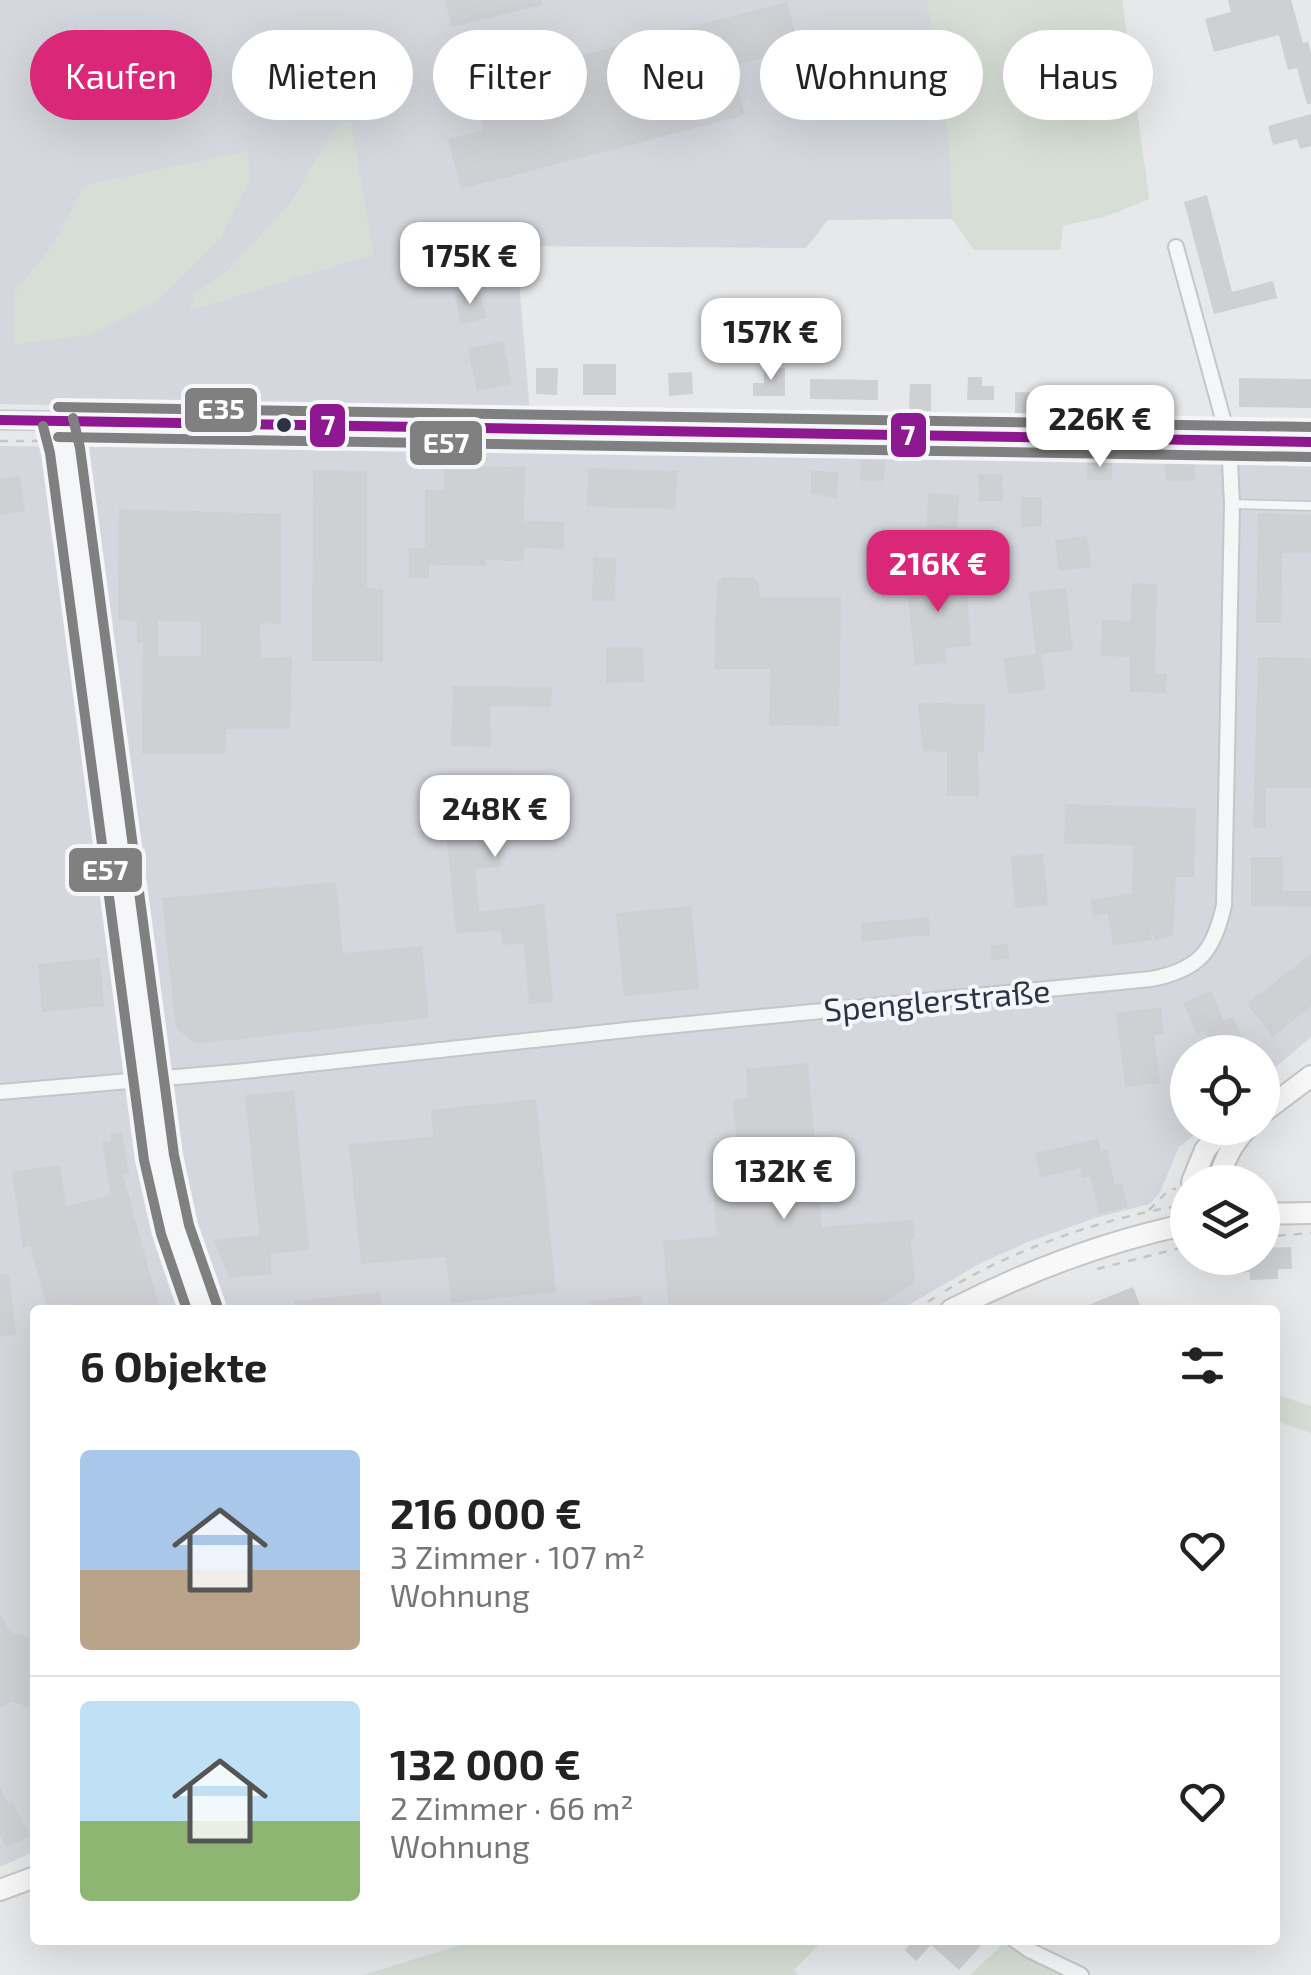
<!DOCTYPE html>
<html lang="de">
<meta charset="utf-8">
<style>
body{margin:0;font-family:"Exo 2",sans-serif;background:#f2f2f2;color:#222;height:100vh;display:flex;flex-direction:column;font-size:38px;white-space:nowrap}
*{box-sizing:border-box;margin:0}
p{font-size:32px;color:#767676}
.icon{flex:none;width:55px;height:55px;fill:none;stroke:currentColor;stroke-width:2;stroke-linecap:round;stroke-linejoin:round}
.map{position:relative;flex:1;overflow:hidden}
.drawer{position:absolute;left:30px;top:1305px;width:1250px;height:640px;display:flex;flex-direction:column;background:#fff;border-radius:10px;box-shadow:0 10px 40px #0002}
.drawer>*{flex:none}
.top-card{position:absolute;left:30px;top:30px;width:1252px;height:90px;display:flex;gap:20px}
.buttons{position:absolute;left:1170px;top:1035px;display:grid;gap:20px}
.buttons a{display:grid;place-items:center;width:110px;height:110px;border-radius:50%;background:#fff;box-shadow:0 10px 40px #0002;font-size:50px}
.price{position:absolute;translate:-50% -85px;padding:0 22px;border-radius:20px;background:#fff;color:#222;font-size:32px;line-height:65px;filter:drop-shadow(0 2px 5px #0008)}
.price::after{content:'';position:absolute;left:50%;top:60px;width:30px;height:22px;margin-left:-15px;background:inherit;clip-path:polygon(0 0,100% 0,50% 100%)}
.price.selected{background:#db2777;color:#fff}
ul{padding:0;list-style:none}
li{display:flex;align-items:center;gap:30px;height:250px;padding:0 50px}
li+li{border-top:2px solid #e0e0e0}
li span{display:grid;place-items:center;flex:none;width:280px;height:200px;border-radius:10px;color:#555}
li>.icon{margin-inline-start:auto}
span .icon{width:120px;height:120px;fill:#fffc;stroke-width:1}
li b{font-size:42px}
h2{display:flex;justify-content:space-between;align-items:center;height:120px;padding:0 50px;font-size:42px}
.pill{padding:0 35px;border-radius:45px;background:#fff;box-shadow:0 10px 40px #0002;font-size:35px;line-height:90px}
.pill.selected{background:#db2777;color:#fff}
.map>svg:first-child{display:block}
.built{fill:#d4d7dd;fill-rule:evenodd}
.green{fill:#d6ded6}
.building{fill:#ced0d3;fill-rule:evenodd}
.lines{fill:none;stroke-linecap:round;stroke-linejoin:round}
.service-casing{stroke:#c4c6c8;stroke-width:11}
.minor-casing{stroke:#c4c6c8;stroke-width:18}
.tertiary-casing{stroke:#c4c6c8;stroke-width:21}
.secondary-casing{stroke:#c4c6c8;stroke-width:24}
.path{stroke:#c5c6ca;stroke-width:2.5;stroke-dasharray:8 8;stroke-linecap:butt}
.service{stroke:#f5f6f7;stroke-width:8}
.minor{stroke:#f5f6f7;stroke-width:14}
.tertiary{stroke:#f5f6f7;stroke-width:18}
.secondary{stroke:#f8f8f8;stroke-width:20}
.bus-1-casing{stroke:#f4f6f9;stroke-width:18}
.bus-2-casing{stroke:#f4f6f9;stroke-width:18}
.bus-3-casing{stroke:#f4f6f9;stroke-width:18}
.bus-1{stroke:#8d188f;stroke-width:10}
.bus-2{stroke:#808080;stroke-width:10}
.bus-3{stroke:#808080;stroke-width:10}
.bus-dot{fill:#2b3445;stroke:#f4f6f9;stroke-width:4}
.labels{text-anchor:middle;stroke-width:8;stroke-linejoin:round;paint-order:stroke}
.street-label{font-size:32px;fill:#2b3445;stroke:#f4f6f9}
.line-badge{stroke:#f4f6f9;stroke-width:4}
.badge-label{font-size:28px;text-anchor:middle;font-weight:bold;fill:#fff}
</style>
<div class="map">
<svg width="1311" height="1975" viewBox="0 0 1311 1975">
<rect width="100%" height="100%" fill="#e6e8ea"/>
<g class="built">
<path d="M0,0h1122l27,199 -45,18 -41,8 -3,25h-86l-22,-31 -124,1 -22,28 -290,-2 14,168 -530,-10zM350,121l23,133 -183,56 5,-16 32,-22 64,-69 44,-74zM85,185l-71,160 1,-53 39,-48z"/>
<polygon points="0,446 1087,458 1311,467 1311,1037 1263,1078 1262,1052 1188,1052 1188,1128 1203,1128 1179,1147 1160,1192 1150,1204 1095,1218 1028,1242 981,1263 900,1310 35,1310 35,1851 0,1867"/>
</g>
<g class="green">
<polygon points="927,0 1122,0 1149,199 1104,217 1063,225 1060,250 974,250 952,219 948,136"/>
<polygon points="351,121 373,254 190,310 195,294 227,272 291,203 335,129"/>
<polygon points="248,151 250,180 220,239 155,303 88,335 13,345 15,292 54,244 85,185"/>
<polygon points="1275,1394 1311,1406 1311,1433 1275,1421"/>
<polygon points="477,1940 823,1940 794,1970 798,1975 363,1975"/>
<polygon points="1006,1941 1026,1955 1068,1975 970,1975"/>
</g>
<g class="building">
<polygon points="445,0 542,0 542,5 452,27"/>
<polygon points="1228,0 1291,0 1303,43 1308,42 1311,54 1311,104 1307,104 1297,68 1288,70 1279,35 1214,52 1205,19 1231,12"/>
<polygon points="787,2 799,48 732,66 745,115 461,189 448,139 483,130 471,84"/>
<polygon points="1311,114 1311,146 1300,149 1297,139 1273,145 1268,126"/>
<polygon points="1207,195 1232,292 1273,281 1277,298 1214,314 1184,202"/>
<polygon points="478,289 487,318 461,324 455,294"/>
<polygon points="503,341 512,384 477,391 468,349"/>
<rect x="583" y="364" width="33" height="31"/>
<polygon points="536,368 558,368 557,395 536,394"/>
<polygon points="764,368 785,368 785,396 753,396 753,383 764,383"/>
<polygon points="692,372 693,394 669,396 668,373"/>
<polygon points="968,377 982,377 982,386 994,386 994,400 967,400"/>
<polygon points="1239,378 1311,379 1311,408 1239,407"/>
<polygon points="810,379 878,380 878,400 810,399"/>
<polygon points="910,384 931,384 931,411 909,411"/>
<polygon points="1015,392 1042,393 1042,413 1015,413"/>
<polygon points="861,460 885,461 884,481 860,481"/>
<rect x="1087" y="460" width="25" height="20"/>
<polygon points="1165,461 1195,461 1195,481 1166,481"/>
<polygon points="444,466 525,467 524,521 564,522 564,549 524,548 524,561 486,560 486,566 429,565 429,578 409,578 409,548 425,548 425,490 444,490"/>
<polygon points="588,468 677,471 675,509 587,507"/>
<polygon points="313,470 367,471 367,588 383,589 383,661 312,661"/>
<polygon points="811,471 838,472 837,498 811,494"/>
<polygon points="978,474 1002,474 1003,501 979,501"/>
<polygon points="20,476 25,511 0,515 0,479"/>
<polygon points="928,493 959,495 957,528 927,527"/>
<polygon points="1021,497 1042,497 1042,526 1021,527"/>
<path d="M119,509l162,5v110l-21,-1 1,35 31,-1 -2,72h-64l-1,25h-83l1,-112h-6v-21l-19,-1zM158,621l43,1v34h-43z"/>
<polygon points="1258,513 1311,515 1311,553 1282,553 1281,623 1256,623"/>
<polygon points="1087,536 1091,567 1059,571 1055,540"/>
<polygon points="593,557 616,558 615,601 592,601"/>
<polygon points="965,570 971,646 945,648 946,663 915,665 906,577"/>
<polygon points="723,577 753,578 759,583 760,597 841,597 839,726 769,725 770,669 714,669 717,583"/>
<polygon points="1132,583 1157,584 1155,674 1167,674 1166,693 1130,692 1130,657 1101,656 1102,620 1131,621"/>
<polygon points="1066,588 1073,650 1041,654 1045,690 1008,694 1004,658 1036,654 1029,592"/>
<polygon points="606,647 643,647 644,682 606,683"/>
<polygon points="1258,657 1311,658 1311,788 1266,788 1266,828 1253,828"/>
<polygon points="453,686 552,687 551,707 490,706 491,747 451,746"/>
<polygon points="918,703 985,704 984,752 978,752 979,796 947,796 947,752 923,751"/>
<polygon points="437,774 555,775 554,814 495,814 501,867 475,869 479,912 544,904 553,1002 529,1004 524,943 503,945 501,931 456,933 444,814 438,814"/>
<polygon points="1065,804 1196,808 1194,877 1176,877 1173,936 1155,940 1151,931 1152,940 1113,946 1108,913 1093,916 1091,900 1132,893 1133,845 1064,844"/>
<polygon points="1043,854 1048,905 1015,908 1011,856"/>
<polygon points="1251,857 1283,857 1283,891 1311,891 1311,907 1251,906"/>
<polygon points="336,882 343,953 422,946 429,1018 196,1044 176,1028 162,898"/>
<polygon points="691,906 699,989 624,996 616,913"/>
<polygon points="929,917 930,935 862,942 861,923"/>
<polygon points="1008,944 1009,959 992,960 990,946"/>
<polygon points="1311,954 1311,1006 1273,1037 1249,1007 1249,1002"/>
<polygon points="100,958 104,1006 42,1012 38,964"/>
<polygon points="1207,992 1212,992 1224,1021 1233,1017 1249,1052 1214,1052 1205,1031 1197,1034 1183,1003"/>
<polygon points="1161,1007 1164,1034 1154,1035 1160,1083 1125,1087 1116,1013"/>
<polygon points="808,1063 822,1227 913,1220 915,1237 911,1240 915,1282 871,1310 669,1310 663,1241 717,1236 713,1189 741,1187 733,1100 748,1098 746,1069"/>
<polygon points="294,1091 309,1250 270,1254 272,1274 229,1278 214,1240 259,1235 245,1095"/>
<polygon points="536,1099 556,1292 451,1303 446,1257 361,1264 349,1144 433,1137 431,1110"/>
<polygon points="122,1132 129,1174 123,1175 159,1306 142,1310 72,1310 70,1303 47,1308 30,1246 23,1248 12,1172 60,1165 66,1206 111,1195 102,1142 111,1141 110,1134"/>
<polygon points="1098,1139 1100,1151 1107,1150 1115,1185 1122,1183 1128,1207 1099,1214 1090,1176 1082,1178 1080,1168 1041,1178 1035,1153"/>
<polygon points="1291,1247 1292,1269 1278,1269 1278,1279 1250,1280 1250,1272 1213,1273 1213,1258 1262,1258 1262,1248"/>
<polygon points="0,1274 9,1274 16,1334 0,1337"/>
<polygon points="1133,1287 1142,1310 1077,1310 1115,1294"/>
<polygon points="380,1292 382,1310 294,1310 294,1301"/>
<polygon points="641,1296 642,1310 590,1310 589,1301"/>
<polygon points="0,1614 11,1633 35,1639 35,1703 29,1707 12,1702 0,1708"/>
<polygon points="0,1787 9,1805 13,1803 29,1836 6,1847 0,1835"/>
<polygon points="914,1940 986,1940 959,1970 931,1945 916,1961 905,1950"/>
</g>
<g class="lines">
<g class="service-casing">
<polyline id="service" points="1232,504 1311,506"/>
</g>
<g class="minor-casing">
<g id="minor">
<polyline points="58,422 65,450 159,1158 175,1229 203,1310"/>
<path d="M0,1092l235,-20 401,-43 515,-50c48,-9 63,-28 73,-74l8,-401 -3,-63 -53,-194"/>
<polyline points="1015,1940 1029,1950 1081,1975"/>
</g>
</g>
<g class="tertiary-casing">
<polyline id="tertiary" points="0,420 1311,442"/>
</g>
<g class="secondary-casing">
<g id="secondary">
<polyline points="1262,1113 1311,1076"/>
<polyline points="1192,1182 1205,1150 1224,1128"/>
<path d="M1219,1182c4,-22 13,-38 28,-54"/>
<polyline points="1262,1214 1311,1213"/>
<path d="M951,1310c76,-39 152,-68 237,-86"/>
<polyline points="0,1890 35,1877"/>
</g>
</g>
<g class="path">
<polyline points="0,441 47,441"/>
<polyline points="1149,1210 1170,1189 1176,1189"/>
<polyline points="1262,1237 1311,1233"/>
<polyline points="1097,1269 1188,1246"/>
<path d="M945,1291c73,-44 159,-73 243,-87"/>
<polyline points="914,1310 939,1295"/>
</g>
<use href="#service" class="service"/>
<use href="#minor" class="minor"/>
<use href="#tertiary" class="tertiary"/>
<use href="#secondary" class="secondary"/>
<g class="bus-1-casing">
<polyline id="bus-1" points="0,420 1311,442"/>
</g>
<g class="bus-2-casing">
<g id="bus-2">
<polyline points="43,426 50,453 144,1160 161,1234 187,1310"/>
<polyline points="58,437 1311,457"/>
</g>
</g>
<g class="bus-3-casing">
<g id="bus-3">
<polyline points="58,407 1311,427"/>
<polyline points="73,418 80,448 174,1155 189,1225 217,1305"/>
</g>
</g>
<use href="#bus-1" class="bus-1"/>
<use href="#bus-2" class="bus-2"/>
<use href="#bus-3" class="bus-3"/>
</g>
<circle class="bus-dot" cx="284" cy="425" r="9"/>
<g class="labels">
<g class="street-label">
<text transform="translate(937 1001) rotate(-5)" y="11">Spenglerstraße</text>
</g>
</g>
<g class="line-badge">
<rect x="183" y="386" width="76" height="48" rx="10" fill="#808080"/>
<rect x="308" y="402" width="39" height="47" rx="10" fill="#8d188f"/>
<rect x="889" y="411" width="39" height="48" rx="10" fill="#8d188f"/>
<rect x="408" y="419" width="76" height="48" rx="10" fill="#808080"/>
<rect x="67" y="846" width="77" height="48" rx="10" fill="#808080"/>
</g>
<g class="badge-label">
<text x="221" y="419">E35</text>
<text x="328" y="435">7</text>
<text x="908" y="445">7</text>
<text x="446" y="453">E57</text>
<text x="105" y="880">E57</text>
</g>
</svg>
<div class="buttons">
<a><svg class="icon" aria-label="locate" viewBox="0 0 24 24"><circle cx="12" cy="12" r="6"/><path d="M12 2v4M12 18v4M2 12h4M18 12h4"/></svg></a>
<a><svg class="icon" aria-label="layers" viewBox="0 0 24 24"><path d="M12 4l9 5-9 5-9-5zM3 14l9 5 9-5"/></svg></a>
</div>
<b class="price" style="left:470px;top:307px">175K €</b>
<b class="price" style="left:771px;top:383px">157K €</b>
<b class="price" style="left:1100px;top:470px">226K €</b>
<b class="price selected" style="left:938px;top:615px">216K €</b>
<b class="price" style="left:495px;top:860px">248K €</b>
<b class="price" style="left:784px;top:1222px">132K €</b>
<div class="top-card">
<a class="pill selected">Kaufen</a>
<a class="pill">Mieten</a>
<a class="pill">Filter</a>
<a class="pill">Neu</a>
<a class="pill">Wohnung</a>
<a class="pill">Haus</a>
</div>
<section class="drawer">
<h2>6 Objekte<svg class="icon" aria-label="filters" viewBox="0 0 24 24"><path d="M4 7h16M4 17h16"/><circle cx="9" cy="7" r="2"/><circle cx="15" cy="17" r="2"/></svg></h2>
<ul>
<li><span style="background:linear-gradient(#a9c7e8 60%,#b9a48a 0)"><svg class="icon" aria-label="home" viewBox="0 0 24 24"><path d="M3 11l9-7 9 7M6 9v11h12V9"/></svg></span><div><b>216 000 €</b><p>3 Zimmer · 107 m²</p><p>Wohnung</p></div><svg class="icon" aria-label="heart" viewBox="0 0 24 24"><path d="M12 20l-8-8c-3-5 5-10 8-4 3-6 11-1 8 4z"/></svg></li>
<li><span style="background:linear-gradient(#bfe0f5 60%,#8fb573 0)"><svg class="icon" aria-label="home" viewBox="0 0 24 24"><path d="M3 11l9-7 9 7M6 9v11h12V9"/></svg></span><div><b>132 000 €</b><p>2 Zimmer · 66 m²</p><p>Wohnung</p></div><svg class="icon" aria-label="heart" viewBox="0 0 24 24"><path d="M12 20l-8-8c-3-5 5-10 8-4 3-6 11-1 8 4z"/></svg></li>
</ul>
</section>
</div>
